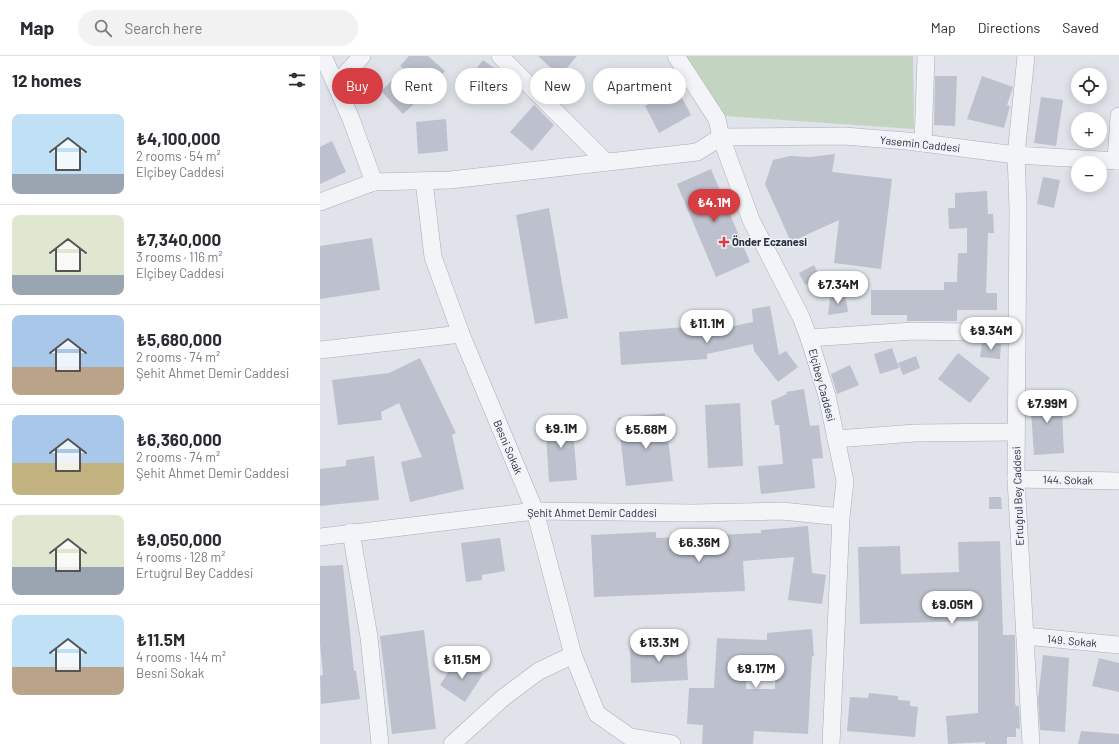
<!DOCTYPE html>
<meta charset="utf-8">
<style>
body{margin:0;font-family:Barlow,sans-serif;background:#f2f2f3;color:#2b2b33;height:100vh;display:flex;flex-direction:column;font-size:15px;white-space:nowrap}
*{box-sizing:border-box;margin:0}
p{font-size:13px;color:#7c7c81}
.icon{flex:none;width:22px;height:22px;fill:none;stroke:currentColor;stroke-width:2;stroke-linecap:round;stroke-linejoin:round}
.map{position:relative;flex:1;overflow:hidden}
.sheet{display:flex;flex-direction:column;background:#fff;width:320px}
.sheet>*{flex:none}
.top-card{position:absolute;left:12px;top:12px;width:380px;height:36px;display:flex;gap:8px}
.controls{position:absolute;left:751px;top:12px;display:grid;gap:8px}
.controls a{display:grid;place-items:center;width:36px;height:36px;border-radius:50%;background:#fff;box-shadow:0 2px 10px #0003;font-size:20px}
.price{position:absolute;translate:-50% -34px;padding:0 9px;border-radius:14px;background:#fff;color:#222;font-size:13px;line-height:26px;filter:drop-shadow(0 1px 2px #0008)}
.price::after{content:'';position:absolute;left:50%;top:24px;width:12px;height:9px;margin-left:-6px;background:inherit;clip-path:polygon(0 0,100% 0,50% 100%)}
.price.on{background:#d63e44;color:#fff}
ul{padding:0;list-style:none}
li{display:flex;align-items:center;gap:12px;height:100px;padding:0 12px}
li+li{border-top:1px solid #e1e1e2}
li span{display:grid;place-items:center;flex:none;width:112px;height:80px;border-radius:8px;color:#555}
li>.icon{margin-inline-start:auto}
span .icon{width:48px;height:48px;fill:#fffc;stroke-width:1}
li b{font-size:17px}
h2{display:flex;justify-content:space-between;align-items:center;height:48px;padding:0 12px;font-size:17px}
.chip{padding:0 14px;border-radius:18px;background:#fff;box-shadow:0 2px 10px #0003;font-size:14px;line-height:36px}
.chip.on{background:#d63e44;color:#fff}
header{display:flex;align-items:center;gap:24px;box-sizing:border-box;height:56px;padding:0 20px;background:#fff;border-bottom:1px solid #e1e1e2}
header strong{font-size:19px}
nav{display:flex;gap:22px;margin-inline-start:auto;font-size:14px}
.search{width:280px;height:36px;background:#f2f2f3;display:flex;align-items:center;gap:10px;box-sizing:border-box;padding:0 14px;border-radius:22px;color:#7c7c81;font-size:15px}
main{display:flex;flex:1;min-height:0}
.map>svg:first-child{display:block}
.green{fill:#c3d4c0}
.building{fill:#bdc1cd;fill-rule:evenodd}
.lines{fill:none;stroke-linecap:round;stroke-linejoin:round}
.street-casing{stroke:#a8adb8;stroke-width:18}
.street{stroke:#f3f4f8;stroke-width:17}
.poi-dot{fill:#d63e44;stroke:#eff2f7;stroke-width:1.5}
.labels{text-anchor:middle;stroke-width:3;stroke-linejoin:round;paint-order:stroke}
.street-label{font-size:11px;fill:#272e42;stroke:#eff2f7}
.poi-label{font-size:11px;font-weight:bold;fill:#272e42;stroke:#eff2f7;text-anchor:start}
</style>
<header>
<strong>Map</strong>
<div class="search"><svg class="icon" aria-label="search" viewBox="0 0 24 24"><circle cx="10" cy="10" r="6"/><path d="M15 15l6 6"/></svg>Search here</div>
<nav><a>Map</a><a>Directions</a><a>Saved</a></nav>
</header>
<main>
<section class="sheet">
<h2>12 homes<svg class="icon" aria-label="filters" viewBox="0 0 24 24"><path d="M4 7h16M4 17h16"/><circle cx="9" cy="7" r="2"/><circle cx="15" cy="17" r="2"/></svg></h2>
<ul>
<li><span style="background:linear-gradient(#bfe0f5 75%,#9aa5b1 0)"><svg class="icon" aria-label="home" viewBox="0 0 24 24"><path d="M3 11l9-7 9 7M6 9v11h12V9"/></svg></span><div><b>₺4,100,000</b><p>2 rooms · 54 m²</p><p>Elçibey Caddesi</p></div></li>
<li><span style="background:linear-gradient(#dfe7d0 75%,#9aa5b1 0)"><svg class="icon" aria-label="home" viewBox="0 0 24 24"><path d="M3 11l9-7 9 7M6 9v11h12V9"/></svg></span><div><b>₺7,340,000</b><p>3 rooms · 116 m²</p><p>Elçibey Caddesi</p></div></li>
<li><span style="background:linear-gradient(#a9c7e8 65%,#b9a48a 0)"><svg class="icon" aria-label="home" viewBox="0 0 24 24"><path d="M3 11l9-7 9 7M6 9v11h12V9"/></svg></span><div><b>₺5,680,000</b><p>2 rooms · 74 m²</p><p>Şehit Ahmet Demir Caddesi</p></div></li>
<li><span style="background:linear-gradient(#a9c7e8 60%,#c2b280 0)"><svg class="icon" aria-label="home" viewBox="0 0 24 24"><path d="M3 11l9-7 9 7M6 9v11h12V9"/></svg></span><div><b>₺6,360,000</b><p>2 rooms · 74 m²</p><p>Şehit Ahmet Demir Caddesi</p></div></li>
<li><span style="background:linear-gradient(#dfe7d0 65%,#9aa5b1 0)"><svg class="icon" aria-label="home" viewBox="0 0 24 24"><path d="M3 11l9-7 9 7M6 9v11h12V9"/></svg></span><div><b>₺9,050,000</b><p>4 rooms · 128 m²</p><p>Ertuğrul Bey Caddesi</p></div></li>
<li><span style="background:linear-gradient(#bfe0f5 65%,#b9a48a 0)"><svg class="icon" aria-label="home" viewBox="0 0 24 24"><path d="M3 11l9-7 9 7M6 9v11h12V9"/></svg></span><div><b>₺11.5M</b><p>4 rooms · 144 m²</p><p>Besni Sokak</p></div></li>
</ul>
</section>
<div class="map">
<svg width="799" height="688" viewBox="0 0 799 688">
<rect width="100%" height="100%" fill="#e0e3ea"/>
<polygon class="green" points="365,0 593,0 594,73 406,60 397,53"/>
<g class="building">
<polygon points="89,0 108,0 125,15 108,35 83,58 61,35 84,13 80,10"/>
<polygon points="218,0 257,0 240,20"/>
<polygon points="163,4 185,20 163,48 142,31"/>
<polygon points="615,20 637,20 635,70 614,69"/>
<polygon points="662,20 693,31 687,49 690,50 684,72 647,63"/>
<polygon points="357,32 371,59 339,77 325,50"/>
<polygon points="721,41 743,44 736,90 714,87"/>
<polygon points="214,49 234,69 212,95 190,76"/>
<polygon points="126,63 128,95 98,98 96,66"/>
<polygon points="12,85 26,116 0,128 0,91"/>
<polygon points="515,98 512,116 572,123 561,213 514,207 519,164 471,186 445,128 453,104 470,100 490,101"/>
<polygon points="391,113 430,206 396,221 357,128"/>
<polygon points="723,121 740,124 734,152 717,148"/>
<polygon points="667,135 668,158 673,158 674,177 668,177 666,237 677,237 677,254 637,254 637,265 587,265 587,259 551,259 551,234 624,234 624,226 637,226 638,197 647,197 647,172 629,173 628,152 635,152 635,137"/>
<polygon points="229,152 248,262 215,268 196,159"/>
<polygon points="52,182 60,234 0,243 0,190"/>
<polygon points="494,209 500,221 485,229 479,217"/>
<polygon points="525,238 528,256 508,259 510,241"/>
<polygon points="450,250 459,299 466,295 478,311 458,326 434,295 433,288 387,298 387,303 301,309 299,276 379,270 380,277 433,266 432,253"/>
<polygon points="662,287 681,288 680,303 660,301"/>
<polygon points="572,292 579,312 560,318 554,298"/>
<polygon points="638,297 670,322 650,347 618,323"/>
<polygon points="596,300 600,312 583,319 578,307"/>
<polygon points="100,302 136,377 132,379 144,433 90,446 81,406 102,401 79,347 61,356 62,364 18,369 12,324 69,317"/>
<polygon points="530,309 539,329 517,338 511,318"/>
<polygon points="484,333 490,370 499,369 503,402 492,403 495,432 441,438 438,410 463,408 459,369 455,369 451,345 467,338 466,336"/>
<polygon points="741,337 744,397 714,399 710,339"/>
<polygon points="420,347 423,410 388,412 385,349"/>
<polygon points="345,357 353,425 306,430 298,362"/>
<polygon points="252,359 257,424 229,426 225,361"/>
<polygon points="54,400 59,444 0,450 0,413 26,410 26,404"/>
<polygon points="669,441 681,441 682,453 669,453"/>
<polygon points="488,470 492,517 506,519 502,548 468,544 474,501 423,505 425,535 274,541 271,479 336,476 336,482 441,477 441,474"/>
<polygon points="180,482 185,515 162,519 162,524 146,526 141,487"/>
<polygon points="680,485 683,579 695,579 695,647 696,650 699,650 700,673 696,672 696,681 687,681 687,688 665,688 665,686 628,688 626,660 658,657 658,565 540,568 538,491 580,490 581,518 639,516 638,486"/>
<polygon points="23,509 34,615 36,615 40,643 1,648 0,620 3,619 0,588 0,510"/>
<path d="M492,573l2,27h-2l-4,78 -54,-3 -1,13h-51l1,-19 -16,-1 2,-36h25l3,-50 50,2v-7zM456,603l-1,30h-29l2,-27z"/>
<polygon points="104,574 116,673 72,678 60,580"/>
<polygon points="366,586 368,624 311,627 310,589"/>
<polygon points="723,599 749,602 745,676 720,674 718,643"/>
<polygon points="138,601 163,618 145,646 120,629"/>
<polygon points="779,602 799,607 799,636 772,630"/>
<polygon points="549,637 578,640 578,644 590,645 590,650 598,651 595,681 527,675 530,641 548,642"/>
<polygon points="761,675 799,678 799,688 758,688"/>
</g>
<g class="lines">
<g class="street-casing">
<g id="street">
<polyline points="3,0 31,63 54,126"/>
<polyline points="180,0 286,106"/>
<polyline points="356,0 397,63 401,81 431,164 481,261 489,282 507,340 525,425 521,461 511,688"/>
<polyline points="706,0 696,99 698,152 696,423 711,688"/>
<polyline points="16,28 42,0"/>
<polyline points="603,87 606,0"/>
<polyline points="796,105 799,60"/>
<polyline points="104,125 113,201 141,278 215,455 253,599 277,658 310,681 352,688"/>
<polyline points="0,146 54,126 130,124 377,96 401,81 524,80 587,85 696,99 799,105"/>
<polyline points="489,282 593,275 696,277"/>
<polyline points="0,294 141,278"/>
<polyline points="516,383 595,377 696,376"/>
<polyline points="696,423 799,425"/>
<polyline points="31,476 49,581 60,688"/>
<polyline points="0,481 215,455 372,457 462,455 521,461"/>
<polyline points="705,580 799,589"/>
<polyline points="132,688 184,641 219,615 253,599"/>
</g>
</g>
<use href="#street" class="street"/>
</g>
<path class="poi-dot" d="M402 180h4v4h4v4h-4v4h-4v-4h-4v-4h4z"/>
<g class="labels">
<g class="street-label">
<text transform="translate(600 88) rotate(6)" y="4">Yasemin Caddesi</text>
<text transform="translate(502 329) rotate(75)" y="4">Elçibey Caddesi</text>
<text transform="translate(188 391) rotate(67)" y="4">Besni Sokak</text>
<text transform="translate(748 424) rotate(1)" y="4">144. Sokak</text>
<text transform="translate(698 440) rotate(-92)" y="4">Ertuğrul Bey Caddesi</text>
<text x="272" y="461">Şehit Ahmet Demir Caddesi</text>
<text transform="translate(752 585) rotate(5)" y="4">149. Sokak</text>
</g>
<g class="poi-label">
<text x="412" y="190">Önder Eczanesi</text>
</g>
</g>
</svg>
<div class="controls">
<a><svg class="icon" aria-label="locate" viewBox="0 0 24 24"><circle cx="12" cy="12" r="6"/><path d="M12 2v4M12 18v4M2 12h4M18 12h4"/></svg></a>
<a>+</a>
<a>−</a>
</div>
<b class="price on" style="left:394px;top:167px">₺4.1M</b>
<b class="price" style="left:518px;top:249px">₺7.34M</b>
<b class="price" style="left:387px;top:288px">₺11.1M</b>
<b class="price" style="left:671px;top:295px">₺9.34M</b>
<b class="price" style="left:727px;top:368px">₺7.99M</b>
<b class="price" style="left:241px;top:393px">₺9.1M</b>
<b class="price" style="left:326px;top:394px">₺5.68M</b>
<b class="price" style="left:379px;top:507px">₺6.36M</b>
<b class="price" style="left:632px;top:569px">₺9.05M</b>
<b class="price" style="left:339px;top:607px">₺13.3M</b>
<b class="price" style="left:142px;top:624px">₺11.5M</b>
<b class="price" style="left:436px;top:633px">₺9.17M</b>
<div class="top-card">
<a class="chip on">Buy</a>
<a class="chip">Rent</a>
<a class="chip">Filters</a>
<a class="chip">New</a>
<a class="chip">Apartment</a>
</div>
</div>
</main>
